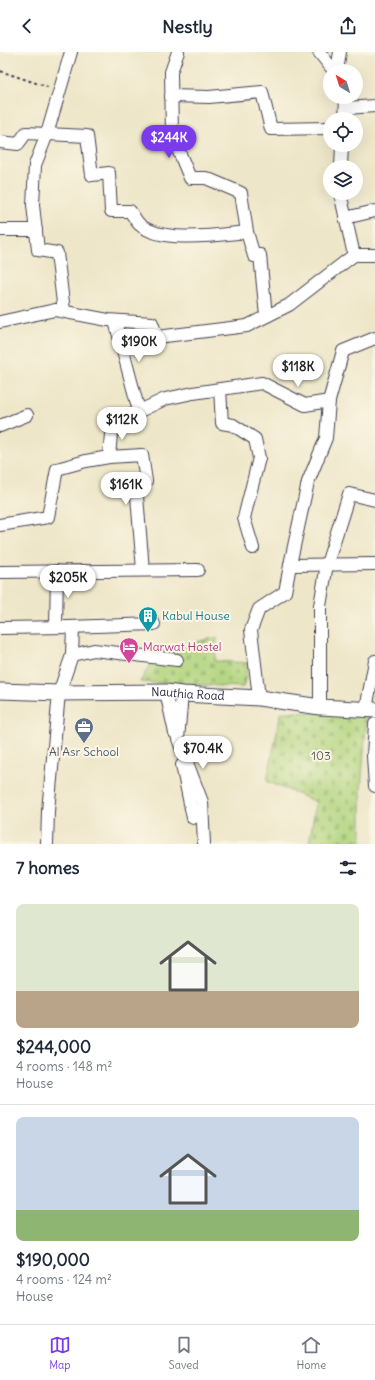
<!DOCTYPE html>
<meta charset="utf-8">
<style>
body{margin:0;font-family:Delius,sans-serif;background:#f2f2f3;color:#1f2937;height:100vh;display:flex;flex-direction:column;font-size:15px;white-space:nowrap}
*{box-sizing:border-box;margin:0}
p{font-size:13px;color:#747a83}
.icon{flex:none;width:22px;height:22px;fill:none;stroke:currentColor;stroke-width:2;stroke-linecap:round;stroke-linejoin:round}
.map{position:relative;height:792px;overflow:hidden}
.sheet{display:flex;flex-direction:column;background:#fff;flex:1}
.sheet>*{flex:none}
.needle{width:26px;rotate:322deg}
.controls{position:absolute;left:323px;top:12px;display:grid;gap:8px}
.controls a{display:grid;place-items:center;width:40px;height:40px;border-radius:50%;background:#fff;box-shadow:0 4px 16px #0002;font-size:20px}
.price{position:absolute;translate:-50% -34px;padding:0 9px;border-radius:14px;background:#fff;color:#222;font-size:13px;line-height:26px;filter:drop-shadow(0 1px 2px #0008)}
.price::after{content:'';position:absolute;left:50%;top:24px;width:12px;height:9px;margin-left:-6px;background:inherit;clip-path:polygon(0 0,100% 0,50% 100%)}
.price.current{background:#7c3aed;color:#fff}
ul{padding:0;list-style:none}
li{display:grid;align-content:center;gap:8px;height:212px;padding:0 16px}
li+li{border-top:1px solid #e0e1e3}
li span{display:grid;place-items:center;height:124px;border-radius:8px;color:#555}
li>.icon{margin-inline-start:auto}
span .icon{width:72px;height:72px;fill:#fffc;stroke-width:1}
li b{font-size:17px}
h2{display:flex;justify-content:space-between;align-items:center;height:48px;padding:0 16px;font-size:17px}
header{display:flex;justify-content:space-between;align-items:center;height:52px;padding:0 16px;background:#fff;font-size:18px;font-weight:700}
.tabs{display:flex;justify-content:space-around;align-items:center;height:56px;border-top:1px solid #e0e1e3;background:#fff;font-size:11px;color:#747a83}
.tabs a{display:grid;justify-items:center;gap:2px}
.tabs .current{color:#7c3aed}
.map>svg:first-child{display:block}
.cemetery{fill:url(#cemetery-stones);stroke:#697b5c}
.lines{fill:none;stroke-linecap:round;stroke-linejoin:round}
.minor-casing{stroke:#403f50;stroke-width:14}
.major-casing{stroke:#403f50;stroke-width:17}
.path{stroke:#403f50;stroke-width:2;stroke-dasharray:3 3;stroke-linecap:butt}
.minor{stroke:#fff;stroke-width:12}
.major{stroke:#fff;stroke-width:15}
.labels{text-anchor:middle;stroke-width:4;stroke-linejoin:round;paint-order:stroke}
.culture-label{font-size:12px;fill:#0d838f;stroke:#fcf5e5;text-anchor:start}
.hotel-label{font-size:12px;fill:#b23c85;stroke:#fcf5e5;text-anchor:start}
.street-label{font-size:12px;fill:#22223b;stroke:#fcf5e5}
.service-label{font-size:12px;fill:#4e5e75;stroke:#fcf5e5}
.park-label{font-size:12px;fill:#4d574f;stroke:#fcf5e5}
</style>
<header><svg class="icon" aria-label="back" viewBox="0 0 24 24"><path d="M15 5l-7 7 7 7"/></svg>Nestly<svg class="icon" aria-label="share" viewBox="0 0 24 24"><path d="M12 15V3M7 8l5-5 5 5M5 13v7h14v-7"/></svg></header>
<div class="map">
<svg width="375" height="792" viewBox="0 0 375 792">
<defs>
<pattern id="cemetery-stones" width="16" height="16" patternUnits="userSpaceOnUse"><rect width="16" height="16" fill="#b0d47d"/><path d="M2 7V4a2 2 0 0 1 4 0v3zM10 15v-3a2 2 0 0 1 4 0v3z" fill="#97b66d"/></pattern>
</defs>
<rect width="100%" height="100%" fill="#fcf5e5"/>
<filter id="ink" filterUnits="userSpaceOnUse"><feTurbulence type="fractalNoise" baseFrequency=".025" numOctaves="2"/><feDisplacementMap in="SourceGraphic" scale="8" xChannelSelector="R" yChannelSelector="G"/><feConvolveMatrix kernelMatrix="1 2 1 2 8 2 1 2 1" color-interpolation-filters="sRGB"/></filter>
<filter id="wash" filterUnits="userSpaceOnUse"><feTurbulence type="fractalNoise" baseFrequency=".012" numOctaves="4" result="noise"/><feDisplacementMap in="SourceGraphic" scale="16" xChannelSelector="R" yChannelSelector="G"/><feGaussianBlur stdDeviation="0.9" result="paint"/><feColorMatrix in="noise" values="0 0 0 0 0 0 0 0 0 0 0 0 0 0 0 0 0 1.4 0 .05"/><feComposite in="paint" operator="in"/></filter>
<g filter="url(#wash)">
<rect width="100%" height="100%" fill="#ede6c8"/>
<g class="cemetery">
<polygon points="217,585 215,609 249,611 243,635 140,630 157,600"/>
<polygon points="281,660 367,661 361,738 361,792 309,792 316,750 267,729"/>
</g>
</g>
<g filter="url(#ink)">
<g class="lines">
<g class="minor-casing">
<g id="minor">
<polyline points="178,0 171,20 172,83 190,126 206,126 241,141 247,180"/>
<polyline points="319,0 334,19"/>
<polyline points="337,19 340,0"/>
<polyline points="171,44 209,45 262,40 271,77 330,76"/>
<polyline points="346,56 375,54"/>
<polyline points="345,67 346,45"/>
<path d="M0,90l18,2 8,-11 61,3 5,39 17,-2 2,38h19c3,4 5,9 9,13 22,20 79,11 108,8l7,24 6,-1 6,61"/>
<polyline points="341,115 342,93"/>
<polyline points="340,141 354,203"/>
<polyline points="345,166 375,159"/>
<polyline points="0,178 36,178"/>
<polyline points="64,259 57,201 38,198 33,153 35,113 47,82 71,0"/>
<polyline points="115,269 139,359"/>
<polyline points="0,270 55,258 108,268 152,271 157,285 247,274 289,253 354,203 375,203"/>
<polyline points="220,337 222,371 233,373 255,387 259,406 244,466 253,496"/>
<polyline points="0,374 27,363"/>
<polyline points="109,405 142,403 146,429 136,432 143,518"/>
<polyline points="0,473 48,465 57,417 86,409 109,405 111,382 127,365 165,347 193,341 262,331 305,353 329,349 343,299 375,286"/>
<polyline points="290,513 375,512"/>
<polyline points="0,520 198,518"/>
<polyline points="56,575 57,519"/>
<polyline points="0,576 68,575 154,572"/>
<polyline points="72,603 94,598 177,608"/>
<polyline points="166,640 175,681"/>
<polyline points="182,642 178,687 202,750 204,792"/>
<polyline points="259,646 251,578 259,557 285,540 291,508 308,430 326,386 329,349"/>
<polyline points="320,655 320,554 327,512 349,442 375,448"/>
<polyline points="366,657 375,609"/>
<polyline points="375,672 373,704 375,734"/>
<polyline points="182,713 193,766"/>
<polyline points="47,792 48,759 59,641 72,603 73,575"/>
</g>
</g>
<g class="major-casing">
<g id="major">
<path id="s1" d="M0,639l59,2 107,-1 16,2 77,4 61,9 55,3"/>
</g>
</g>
<polyline class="path" points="0,19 48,35"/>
<use href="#minor" class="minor"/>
<use href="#major" class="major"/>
</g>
</g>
<defs>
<g id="building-pin" transform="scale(1)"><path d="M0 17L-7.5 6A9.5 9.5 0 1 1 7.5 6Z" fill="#0f9aa8" stroke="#fcf5e5"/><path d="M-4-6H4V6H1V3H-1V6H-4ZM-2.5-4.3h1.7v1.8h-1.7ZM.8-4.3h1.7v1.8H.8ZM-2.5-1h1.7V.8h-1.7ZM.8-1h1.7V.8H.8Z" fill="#fff"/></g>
<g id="hotel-pin" transform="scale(1)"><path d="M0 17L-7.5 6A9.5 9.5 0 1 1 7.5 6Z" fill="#d1479c" stroke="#fcf5e5"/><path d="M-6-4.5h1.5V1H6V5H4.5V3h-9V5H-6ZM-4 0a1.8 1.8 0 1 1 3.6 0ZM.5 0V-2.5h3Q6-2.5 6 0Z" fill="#fff"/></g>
<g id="office-pin" transform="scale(1)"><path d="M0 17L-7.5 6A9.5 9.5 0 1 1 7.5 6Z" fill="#5c6f8a" stroke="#fcf5e5"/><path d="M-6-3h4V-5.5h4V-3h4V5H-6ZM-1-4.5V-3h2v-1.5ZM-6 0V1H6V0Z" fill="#fff"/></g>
</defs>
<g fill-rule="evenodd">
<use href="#building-pin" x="148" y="564"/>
<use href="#hotel-pin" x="129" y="595"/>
<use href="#office-pin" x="84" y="675"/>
</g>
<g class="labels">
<g class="culture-label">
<text x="162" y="568">Kabul House</text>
</g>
<g class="hotel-label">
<text x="143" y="599">Marwat Hostel</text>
</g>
<g class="street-label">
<text dy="4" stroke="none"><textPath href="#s1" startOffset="188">Nauthia Road</textPath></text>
</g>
<g class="service-label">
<text x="84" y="704">Al Asr School</text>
</g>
<g class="park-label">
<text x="321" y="708">103</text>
</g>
</g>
</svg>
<div class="controls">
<a><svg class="needle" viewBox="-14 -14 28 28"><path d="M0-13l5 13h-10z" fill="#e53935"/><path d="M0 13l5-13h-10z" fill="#747a83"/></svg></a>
<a><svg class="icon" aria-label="locate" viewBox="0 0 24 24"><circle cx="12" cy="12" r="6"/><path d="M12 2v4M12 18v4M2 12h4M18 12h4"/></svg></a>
<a><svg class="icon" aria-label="layers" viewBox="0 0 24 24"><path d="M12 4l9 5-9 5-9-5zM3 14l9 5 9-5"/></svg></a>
</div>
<b class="price current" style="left:169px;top:107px">$244K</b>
<b class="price" style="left:139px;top:311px">$190K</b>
<b class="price" style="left:298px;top:336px">$118K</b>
<b class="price" style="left:122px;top:389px">$112K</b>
<b class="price" style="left:126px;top:454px">$161K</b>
<b class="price" style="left:68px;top:547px">$205K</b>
<b class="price" style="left:203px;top:718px">$70.4K</b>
</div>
<section class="sheet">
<h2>7 homes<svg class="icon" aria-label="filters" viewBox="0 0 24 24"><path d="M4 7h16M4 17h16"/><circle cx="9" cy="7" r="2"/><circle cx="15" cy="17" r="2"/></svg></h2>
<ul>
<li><span style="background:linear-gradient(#dfe7d0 70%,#b9a48a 0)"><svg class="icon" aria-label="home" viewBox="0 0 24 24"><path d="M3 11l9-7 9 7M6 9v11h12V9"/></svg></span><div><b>$244,000</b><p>4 rooms · 148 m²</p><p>House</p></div></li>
<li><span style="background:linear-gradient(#c9d6e8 75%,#8fb573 0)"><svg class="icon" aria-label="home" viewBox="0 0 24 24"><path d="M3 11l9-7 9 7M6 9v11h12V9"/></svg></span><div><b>$190,000</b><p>4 rooms · 124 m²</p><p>House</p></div></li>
</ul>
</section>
<nav class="tabs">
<a class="current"><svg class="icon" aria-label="map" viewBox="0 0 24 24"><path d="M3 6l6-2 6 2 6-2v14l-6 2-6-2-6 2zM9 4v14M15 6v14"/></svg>Map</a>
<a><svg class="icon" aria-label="saved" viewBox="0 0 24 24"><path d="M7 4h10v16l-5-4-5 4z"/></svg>Saved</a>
<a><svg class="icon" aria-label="home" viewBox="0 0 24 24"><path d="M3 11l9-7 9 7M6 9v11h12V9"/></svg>Home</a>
</nav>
